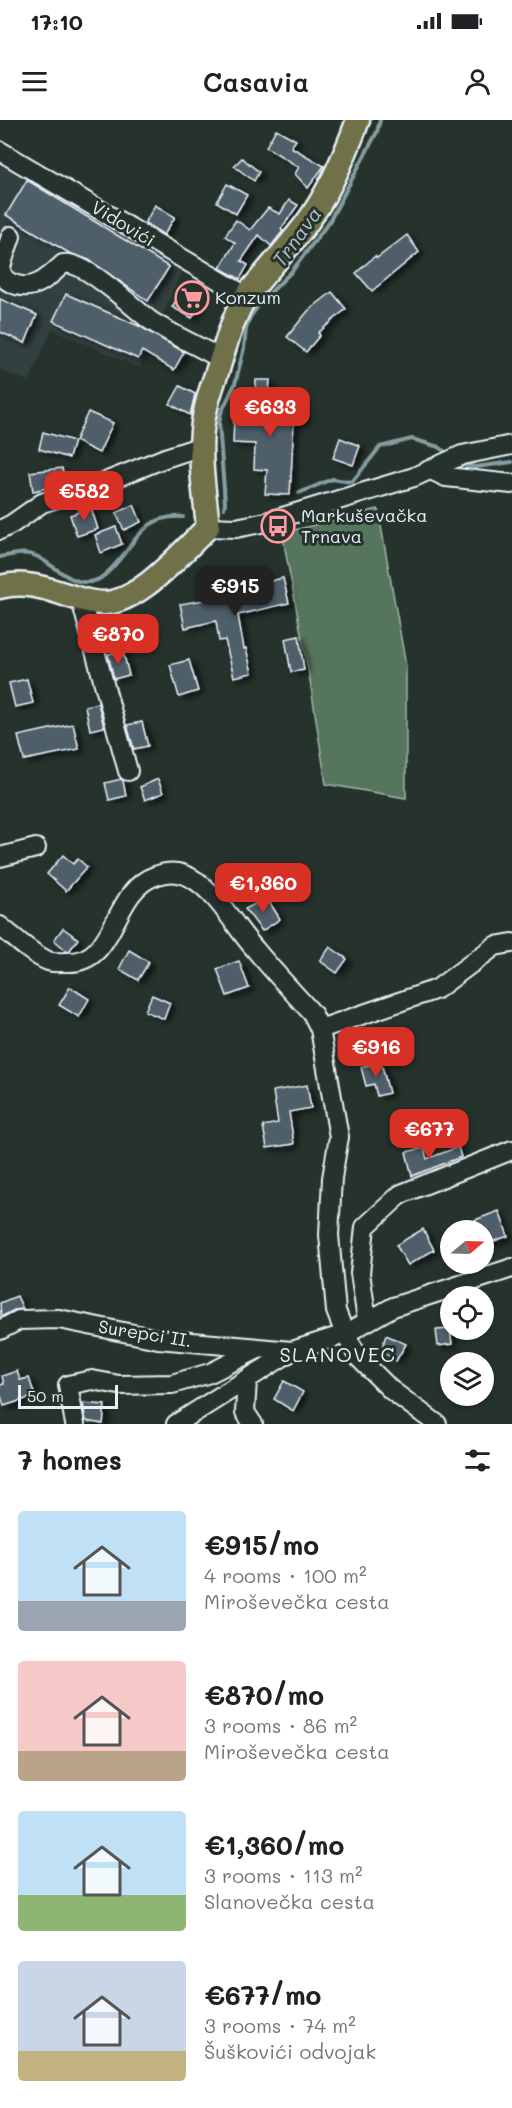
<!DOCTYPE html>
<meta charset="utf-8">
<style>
body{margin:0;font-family:Mali,sans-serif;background:#f2f2f2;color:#202124;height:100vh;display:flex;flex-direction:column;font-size:22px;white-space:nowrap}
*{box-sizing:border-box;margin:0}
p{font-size:20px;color:#757577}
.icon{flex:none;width:33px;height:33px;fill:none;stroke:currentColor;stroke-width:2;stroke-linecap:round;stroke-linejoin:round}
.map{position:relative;height:1304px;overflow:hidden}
.sheet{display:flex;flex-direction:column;background:#fff;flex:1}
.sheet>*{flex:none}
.needle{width:39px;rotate:71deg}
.tools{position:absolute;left:440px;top:1100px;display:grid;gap:12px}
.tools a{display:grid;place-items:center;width:54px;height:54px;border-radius:50%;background:#fff;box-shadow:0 2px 4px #0004;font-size:30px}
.scale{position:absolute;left:18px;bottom:15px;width:100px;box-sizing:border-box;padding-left:6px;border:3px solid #e8f1f8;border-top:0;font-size:16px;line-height:21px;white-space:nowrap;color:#e8f1f8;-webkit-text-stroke:4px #26332d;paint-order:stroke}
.price{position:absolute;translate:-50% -51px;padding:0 14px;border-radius:12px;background:#d93025;color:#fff;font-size:20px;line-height:39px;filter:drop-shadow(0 2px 3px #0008)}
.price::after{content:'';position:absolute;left:50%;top:36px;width:18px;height:14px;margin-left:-9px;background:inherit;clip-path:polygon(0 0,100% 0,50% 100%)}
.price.on{background:#222;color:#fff}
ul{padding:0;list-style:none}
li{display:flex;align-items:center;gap:18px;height:150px;padding:0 18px}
li span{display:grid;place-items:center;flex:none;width:168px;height:120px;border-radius:6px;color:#555}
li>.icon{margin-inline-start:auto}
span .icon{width:72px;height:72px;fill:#fffc;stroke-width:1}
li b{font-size:26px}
h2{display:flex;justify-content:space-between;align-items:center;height:72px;padding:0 18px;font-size:26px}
.status{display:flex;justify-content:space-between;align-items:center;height:42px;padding:0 30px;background:#fff;direction:ltr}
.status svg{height:16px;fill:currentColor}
header{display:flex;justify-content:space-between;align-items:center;height:78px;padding:0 18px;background:#fff;font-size:27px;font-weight:600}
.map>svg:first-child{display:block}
.built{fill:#334040}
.green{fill:#57755d;stroke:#a0b3aa;stroke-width:1.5}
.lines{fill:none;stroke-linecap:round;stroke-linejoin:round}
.stream{stroke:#859ea2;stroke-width:4}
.building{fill:#505f6b;stroke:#e8f1f8;stroke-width:1.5;filter:url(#shadow)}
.minor-casing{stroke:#e8f1f8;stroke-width:22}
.major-casing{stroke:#e8f1f8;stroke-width:27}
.minor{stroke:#26332d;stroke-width:18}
.major{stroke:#6f704a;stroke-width:22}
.labels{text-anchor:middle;stroke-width:6;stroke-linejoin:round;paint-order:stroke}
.street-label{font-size:18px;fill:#e8f1f8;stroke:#26332d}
.poi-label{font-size:18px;fill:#e8f1f8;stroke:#26332d;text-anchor:start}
.water-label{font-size:20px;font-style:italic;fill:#aec0c6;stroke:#26332d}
.neighbourhood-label{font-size:20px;letter-spacing:1.5px;fill:#e8f1f8;stroke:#26332d}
</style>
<div class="status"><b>17:10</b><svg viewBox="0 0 49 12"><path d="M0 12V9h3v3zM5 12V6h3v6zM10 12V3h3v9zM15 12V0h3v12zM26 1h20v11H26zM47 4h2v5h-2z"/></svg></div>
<header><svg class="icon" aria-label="menu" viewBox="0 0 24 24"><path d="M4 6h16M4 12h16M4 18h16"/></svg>Casavia<svg class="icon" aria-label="person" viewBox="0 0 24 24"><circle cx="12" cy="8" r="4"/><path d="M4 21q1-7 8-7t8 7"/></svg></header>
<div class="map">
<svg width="512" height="1304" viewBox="0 0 512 1304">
<defs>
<filter id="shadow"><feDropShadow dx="5" dy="3" stdDeviation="3" flood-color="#0009"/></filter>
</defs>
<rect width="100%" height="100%" fill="#26332d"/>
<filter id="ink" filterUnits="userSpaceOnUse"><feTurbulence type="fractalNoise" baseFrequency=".0167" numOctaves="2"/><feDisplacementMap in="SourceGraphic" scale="12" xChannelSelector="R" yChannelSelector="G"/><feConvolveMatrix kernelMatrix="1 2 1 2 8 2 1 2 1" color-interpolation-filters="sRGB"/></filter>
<g filter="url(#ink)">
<polygon class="built" points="0,45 123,109 184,144 140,248 52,209 29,261 0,250"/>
<polygon class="green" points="378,389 406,546 406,678 326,664 310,561 282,413"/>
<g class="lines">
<g class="stream">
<polyline points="459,344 476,347 512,342"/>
<polyline points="299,373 332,359 352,362 380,327 412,319 439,327 449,335"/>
<polyline points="224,388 225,383 219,303 221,293 235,264 244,228 246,209 250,197 261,182 292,151 329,102 377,12 380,0"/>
<path d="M0,437c11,-2 25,-6 36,-1 17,8 37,32 58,25 6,-1 11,-6 15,-10 26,-25 32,-57 74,-54"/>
</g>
</g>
<g class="building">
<polygon points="276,9 296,20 291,27 324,46 308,68 295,54 299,47 266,27"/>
<polygon points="242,38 259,52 254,61 234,46"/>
<polygon points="27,60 169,147 148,181 89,140 69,133 6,95"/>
<polygon points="227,64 247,75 236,94 217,82"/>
<polygon points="289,80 298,85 281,109 283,111 271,126 259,115 241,141 248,145 240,159 220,148 235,123 225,116 236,100 250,110 268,88 280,94"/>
<polygon points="155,85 175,97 164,115 145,103"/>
<polygon points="407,115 419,132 372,171 356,153 375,136 377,138"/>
<polygon points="183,169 202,180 192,198 172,187"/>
<polygon points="332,172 346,189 318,213 320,215 306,232 287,217 308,191"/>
<polygon points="66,174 141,207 184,232 174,250 142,231 138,239 53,201"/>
<polygon points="0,179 37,195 25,223 0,212"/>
<polygon points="256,260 270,260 268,281 285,282 285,287 304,290 302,302 294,301 290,375 265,374 267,350 254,349 255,324 233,323 234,298 254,299"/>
<polygon points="180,266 195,274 190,295 170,284"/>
<polygon points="88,292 113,303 99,333 75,321"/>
<polygon points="43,312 74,321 69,338 39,329"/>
<polygon points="340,318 360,326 353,345 333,338"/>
<polygon points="62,348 65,364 33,371 30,352"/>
<polygon points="134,385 141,402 124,410 116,393"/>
<polygon points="91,388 98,409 77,416 70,395"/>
<polygon points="116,407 122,424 101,433 95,415"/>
<polygon points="283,458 289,483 238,495 244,529 246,528 252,553 234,557 225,520 219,521 216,501 185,508 180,484 251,472 250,466"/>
<polygon points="299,516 304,550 291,552 285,519"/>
<polygon points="123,531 129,555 114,559 108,534"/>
<polygon points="189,540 198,571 179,577 170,545"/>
<polygon points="27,559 33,583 15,587 9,563"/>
<polygon points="98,583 104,607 90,610 85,586"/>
<polygon points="142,602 148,626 134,629 127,605"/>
<polygon points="73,604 79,629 24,640 18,616"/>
<polygon points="121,659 123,661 126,676 109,680 105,663"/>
<polygon points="158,659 163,673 145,680 140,667"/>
<polygon points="63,735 73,744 78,739 87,747 66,771 47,754"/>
<polygon points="267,778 280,799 262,811 245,789"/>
<polygon points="63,808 78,819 70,830 67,831 54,820"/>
<polygon points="330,827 347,839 337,853 320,841"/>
<polygon points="129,830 149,842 138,860 119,849"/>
<polygon points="239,841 249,868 227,876 217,849"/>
<polygon points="70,867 89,879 79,897 59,885"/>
<polygon points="152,875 170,883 164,899 145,891"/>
<polygon points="381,942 389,973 377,976 374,964 366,966 361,947"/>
<polygon points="307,965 311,988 289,992 294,1024 267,1028 263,1006 278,1003 273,971"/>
<polygon points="458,1027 461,1037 412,1056 406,1032 424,1028 427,1039"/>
<polygon points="499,1091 508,1116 483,1125 483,1110 478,1110 475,1100"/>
<polygon points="423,1109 434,1130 408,1145 396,1125"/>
<polygon points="17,1176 23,1189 14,1190 1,1197 0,1183"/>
<polygon points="450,1209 452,1224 438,1226 436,1210"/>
<polygon points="386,1215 406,1224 396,1241 381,1231"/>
<polygon points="17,1251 20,1260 29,1258 35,1276 4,1286 0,1273 0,1265 4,1264 2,1256"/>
<polygon points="284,1261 303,1272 293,1291 274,1279"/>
<polygon points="83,1283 105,1285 103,1304 86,1301"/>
</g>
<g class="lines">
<g class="minor-casing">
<g id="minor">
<polyline points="0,31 246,176"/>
<path d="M11,116c-3,10 -8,22 -10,32 0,7 4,12 10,15 22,10 37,-5 52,-19 21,-5 71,45 88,57 22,14 47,25 70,38"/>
<polyline points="431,350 446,357 512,364"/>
<polyline points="208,407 236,408 266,402 414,357 462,335 512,325"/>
<polyline points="0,410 12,404 42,383 95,366 165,338 202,326"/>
<polyline points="81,480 128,651"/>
<polyline points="0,737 36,728"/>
<path d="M0,806c15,12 30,27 48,35 5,2 12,1 18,1 51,3 45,-71 89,-86 8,-3 18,-5 27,-2 30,9 52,52 72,74 18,22 38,43 58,65l8,16 19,108 -7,41 -3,57 7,76 9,23 14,24 32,32 46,34"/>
<polyline points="320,909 437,869 495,826 512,823"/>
<polyline points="367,1200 360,1153 365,1107 401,1074 512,1030"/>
<polyline points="0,1210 19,1200 59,1199 158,1219 292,1231"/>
<polyline points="247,1260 245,1292 253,1304"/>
<polyline points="75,1304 68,1265 92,1260 119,1265 172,1264 210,1253 258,1229"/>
<polyline points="176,1304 292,1231 345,1214 393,1187 512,1148"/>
</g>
</g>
<g class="major-casing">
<path id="major" d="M0,467c25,-7 49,2 73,10 9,3 21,6 32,6 36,-2 78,-52 103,-76 -3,-31 -9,-65 -6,-96 2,-22 9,-42 16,-62 8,-25 14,-50 28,-73 20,-24 41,-47 60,-72 23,-31 39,-68 52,-104"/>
</g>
<use href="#minor" class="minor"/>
<use href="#major" class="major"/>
</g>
</g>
<defs>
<g id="supermarket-ring" transform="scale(1.725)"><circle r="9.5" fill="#26332d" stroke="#ff9aa2" stroke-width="1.5"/><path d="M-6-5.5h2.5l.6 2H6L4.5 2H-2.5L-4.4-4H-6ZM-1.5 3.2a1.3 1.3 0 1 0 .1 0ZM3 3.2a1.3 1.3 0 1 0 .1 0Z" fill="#ff9aa2"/></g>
<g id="bus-ring" transform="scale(1.725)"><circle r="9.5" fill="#26332d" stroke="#ff9aa2" stroke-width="1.5"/><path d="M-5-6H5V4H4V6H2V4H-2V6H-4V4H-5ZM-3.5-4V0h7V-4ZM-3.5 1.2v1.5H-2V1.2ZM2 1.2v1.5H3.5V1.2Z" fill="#ff9aa2"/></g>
</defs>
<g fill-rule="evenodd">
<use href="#supermarket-ring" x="192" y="178"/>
<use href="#bus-ring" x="278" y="406"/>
</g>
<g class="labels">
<g class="street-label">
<text transform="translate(123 104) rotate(31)" y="6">Vidovići</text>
<text transform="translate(145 1214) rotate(9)" y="6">Surepci II.</text>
</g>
<g class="poi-label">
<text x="215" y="184">Konzum</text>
<text x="301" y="402">Markuševačka<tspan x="301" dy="21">Trnava</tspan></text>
</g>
<g class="water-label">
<text transform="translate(297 117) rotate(-54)" y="7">Trnava</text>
</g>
<g class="neighbourhood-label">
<text x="338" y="1242">SLANOVEC</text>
</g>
</g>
</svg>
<div class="tools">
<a><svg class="needle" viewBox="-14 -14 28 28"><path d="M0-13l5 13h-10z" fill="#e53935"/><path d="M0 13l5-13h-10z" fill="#757577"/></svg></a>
<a><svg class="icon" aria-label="locate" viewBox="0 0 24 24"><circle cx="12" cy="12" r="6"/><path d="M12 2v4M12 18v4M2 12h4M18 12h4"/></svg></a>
<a><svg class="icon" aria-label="layers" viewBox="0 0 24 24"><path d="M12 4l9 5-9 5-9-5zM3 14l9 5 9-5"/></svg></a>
</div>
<div class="scale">50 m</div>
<b class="price" style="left:270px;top:318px">€633</b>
<b class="price" style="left:84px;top:402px">€582</b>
<b class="price on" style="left:235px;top:497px">€915</b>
<b class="price" style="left:118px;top:545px">€870</b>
<b class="price" style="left:263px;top:794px">€1,360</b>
<b class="price" style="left:376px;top:958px">€916</b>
<b class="price" style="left:429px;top:1040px">€677</b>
</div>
<section class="sheet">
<h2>7 homes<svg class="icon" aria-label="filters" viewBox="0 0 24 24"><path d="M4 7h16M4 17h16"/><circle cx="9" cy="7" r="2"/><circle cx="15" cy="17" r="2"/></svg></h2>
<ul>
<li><span style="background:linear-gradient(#bfe0f5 75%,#9aa5b1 0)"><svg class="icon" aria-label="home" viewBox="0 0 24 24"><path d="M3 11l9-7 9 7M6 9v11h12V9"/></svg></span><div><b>€915/mo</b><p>4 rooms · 100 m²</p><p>Miroševečka cesta</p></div></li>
<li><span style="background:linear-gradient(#f6c9c9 75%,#b9a48a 0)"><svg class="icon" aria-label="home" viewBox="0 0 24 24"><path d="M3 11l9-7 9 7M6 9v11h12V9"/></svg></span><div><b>€870/mo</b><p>3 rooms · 86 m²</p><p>Miroševečka cesta</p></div></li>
<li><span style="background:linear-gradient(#bfe0f5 70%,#8fb573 0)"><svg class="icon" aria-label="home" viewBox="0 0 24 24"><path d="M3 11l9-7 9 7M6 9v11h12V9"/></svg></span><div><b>€1,360/mo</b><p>3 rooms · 113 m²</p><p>Slanovečka cesta</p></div></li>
<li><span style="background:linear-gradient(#c9d6e8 75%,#c2b280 0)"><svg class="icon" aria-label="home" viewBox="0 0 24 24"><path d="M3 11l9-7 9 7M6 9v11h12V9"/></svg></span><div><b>€677/mo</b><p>3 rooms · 74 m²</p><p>Šuškovići odvojak</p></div></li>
</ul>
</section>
